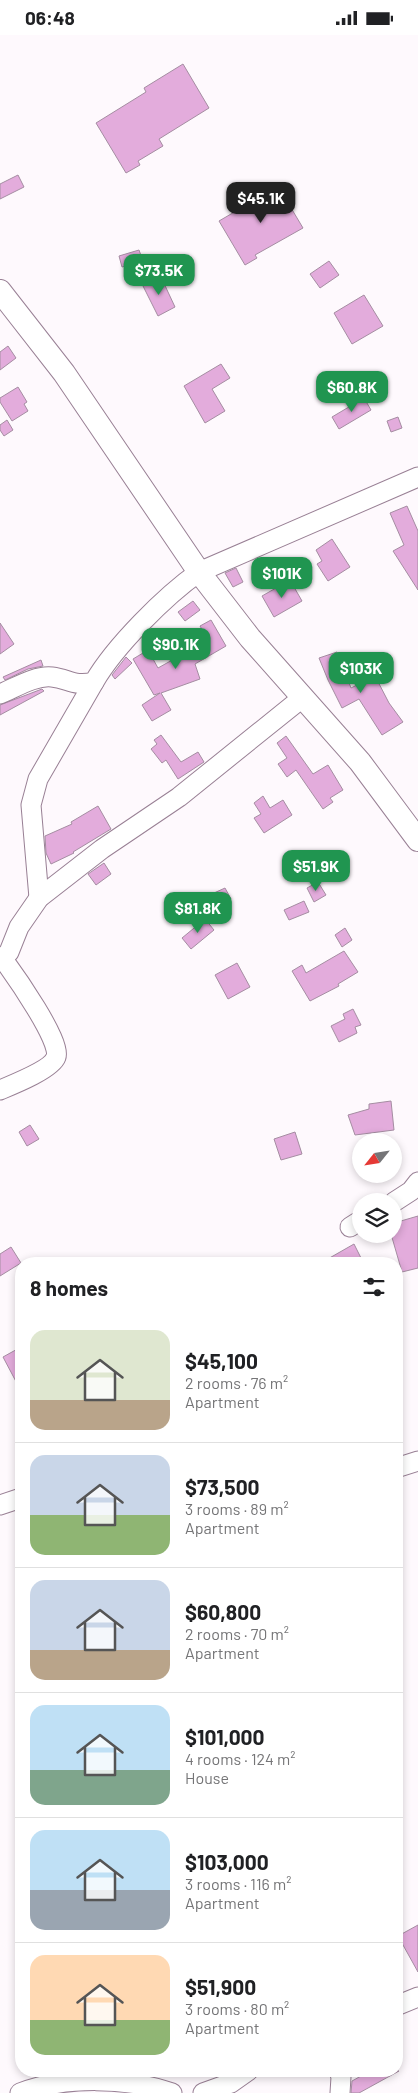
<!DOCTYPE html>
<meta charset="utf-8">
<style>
body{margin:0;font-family:Barlow,sans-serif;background:#f2f2f2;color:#202124;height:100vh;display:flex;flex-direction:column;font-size:19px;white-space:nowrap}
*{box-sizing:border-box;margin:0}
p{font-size:16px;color:#757577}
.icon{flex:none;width:28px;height:28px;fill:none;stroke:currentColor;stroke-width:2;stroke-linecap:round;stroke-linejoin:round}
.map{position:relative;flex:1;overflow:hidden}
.details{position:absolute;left:15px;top:1222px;width:388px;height:820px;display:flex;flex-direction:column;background:#fff;border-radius:20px;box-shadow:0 2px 8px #0003}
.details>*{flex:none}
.needle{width:32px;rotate:240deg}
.fabs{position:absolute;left:352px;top:1098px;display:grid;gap:10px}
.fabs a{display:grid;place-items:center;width:50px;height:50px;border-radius:50%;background:#fff;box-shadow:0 2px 8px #0003;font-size:25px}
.price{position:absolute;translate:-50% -42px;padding:0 11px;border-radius:10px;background:#209550;color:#fff;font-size:16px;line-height:32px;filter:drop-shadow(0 1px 2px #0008)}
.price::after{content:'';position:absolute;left:50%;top:30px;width:15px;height:11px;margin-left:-8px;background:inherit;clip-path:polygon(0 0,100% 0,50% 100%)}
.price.active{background:#222;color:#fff}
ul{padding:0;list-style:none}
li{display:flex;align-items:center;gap:15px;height:125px;padding:0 15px}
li+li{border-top:1px solid #e0e0e0}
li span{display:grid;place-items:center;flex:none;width:140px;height:100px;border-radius:15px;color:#555}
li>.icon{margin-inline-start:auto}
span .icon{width:60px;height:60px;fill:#fffc;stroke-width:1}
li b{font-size:21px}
h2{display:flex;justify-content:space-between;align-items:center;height:60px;padding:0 15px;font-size:21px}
.status{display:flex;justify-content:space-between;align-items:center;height:35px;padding:0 25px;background:#fff;direction:ltr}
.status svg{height:14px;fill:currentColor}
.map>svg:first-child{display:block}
.building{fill:#e3acdc;stroke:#a58da2}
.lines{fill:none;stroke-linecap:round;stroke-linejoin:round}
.minor-casing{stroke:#998095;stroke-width:21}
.major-casing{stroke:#998095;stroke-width:24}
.minor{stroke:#fff;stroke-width:19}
.major{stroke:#fff;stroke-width:22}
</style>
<div class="status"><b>06:48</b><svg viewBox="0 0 49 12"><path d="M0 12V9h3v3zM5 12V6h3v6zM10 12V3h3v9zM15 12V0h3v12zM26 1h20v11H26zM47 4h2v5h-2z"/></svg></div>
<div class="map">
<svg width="418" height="2058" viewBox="0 0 418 2058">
<rect width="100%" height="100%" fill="#fef9fd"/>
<g class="building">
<polygon points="183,29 209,73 159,104 163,111 138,126 140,130 126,138 96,88 146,57 144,53"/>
<polygon points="18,140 24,152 0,164 0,149"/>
<polygon points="278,151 303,193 255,220 257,223 245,230 219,186 243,172 242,169 252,163 254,165"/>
<polygon points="139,215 143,226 122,232 119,221"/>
<polygon points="329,226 339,240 320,253 310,239"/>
<polygon points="161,242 175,272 158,281 143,251"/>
<polygon points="364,260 383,291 352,309 334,278"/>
<polygon points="8,311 16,323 0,335 0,317"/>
<polygon points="221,329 230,343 212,354 225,376 205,388 184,351"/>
<polygon points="18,352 27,367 24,369 28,376 12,386 0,367 0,363"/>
<polygon points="364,363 371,375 339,394 332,382"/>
<polygon points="398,382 402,393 391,397 387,386"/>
<polygon points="7,385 13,395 4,401 0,395 0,390"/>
<polygon points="407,471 418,496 418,555 393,516 404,510 390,478"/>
<polygon points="332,504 350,532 328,546 317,529 322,526 316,515"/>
<polygon points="236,533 243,547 233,552 225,538"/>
<polygon points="290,545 302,566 274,582 262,561"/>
<polygon points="193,566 200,575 185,586 178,577"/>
<polygon points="211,585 226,611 195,629 200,644 161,658 171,675 152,686 142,670 160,658 154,660 133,624 148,615 158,633 208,605 200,591"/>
<polygon points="0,588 14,609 0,619"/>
<polygon points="337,617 351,653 375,641 389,668 403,687 382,700 359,664 342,673 328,645 319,623"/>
<polygon points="126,622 132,628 115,644 112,640"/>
<polygon points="41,625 43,631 28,634 5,645 3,642"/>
<polygon points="42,654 44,656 0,680 0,670"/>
<polygon points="161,700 181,727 198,717 204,727 178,744 166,725 162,728 151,714 157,709 154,705"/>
<polygon points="286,701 313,739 328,730 343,755 330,763 333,767 323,774 296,735 287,742 278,729 287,723 277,708"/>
<polygon points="263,761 270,773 283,765 292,780 264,798 254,783 261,779 254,768"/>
<polygon points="98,771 111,794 73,817 74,818 51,829 46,818 45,801 72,789 71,787"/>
<polygon points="104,828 111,839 96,850 88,839"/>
<polygon points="318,847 326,860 314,867 307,853"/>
<polygon points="225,853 231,864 220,869 214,858"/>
<polygon points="304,866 309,877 289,885 284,875"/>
<polygon points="205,884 214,895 191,914 182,903"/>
<polygon points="345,893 352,905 342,912 335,900"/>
<polygon points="344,916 358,937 338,949 339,951 310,966 292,936 302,930 306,938"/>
<polygon points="237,928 250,952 228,964 215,940"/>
<polygon points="353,974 361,990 355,992 357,998 339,1007 331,991 345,984 343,979"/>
<polygon points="391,1066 394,1095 355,1100 348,1080 369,1074 369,1069"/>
<polygon points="30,1090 39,1104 27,1111 19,1097"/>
<polygon points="295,1097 302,1119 281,1125 274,1104"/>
<polygon points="418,1181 418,1233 402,1237 391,1199 394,1199 394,1188"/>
<polygon points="354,1209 364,1229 319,1229"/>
<polygon points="11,1212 21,1228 0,1241 0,1219"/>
<polygon points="21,1312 21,1356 3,1322"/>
<polygon points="418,1890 418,1937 398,1901"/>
<polygon points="370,2036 399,2036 359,2058 351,2058 352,2046"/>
</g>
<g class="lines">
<g class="minor-casing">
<g id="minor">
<path d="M0,659c15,-6 35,-19 52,-17 17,2 22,10 42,5 21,-36 71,-86 105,-110l219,-95"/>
<polyline points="39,863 31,770 38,744 94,647"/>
<polyline points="0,926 9,917 19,892 39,863 102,814 179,762 302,663"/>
<path d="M0,1055c12,-5 52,-21 56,-33 6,-15 -42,-83 -53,-98"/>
<polyline points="394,1167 411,1156 418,1147"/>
<polyline points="350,1192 361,1185"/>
<polyline points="396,1433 418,1426"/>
<polyline points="0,1470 21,1463"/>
<polyline points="396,1971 418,1962"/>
<polyline points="339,2036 341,2042 340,2058"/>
<path d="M20,2058c45,-17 107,-16 152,0"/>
<polyline points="203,2058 231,2048 248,2036"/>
</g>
</g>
<g class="major-casing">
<polyline id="major" points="0,256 64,338 199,537 250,603 360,727 418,805"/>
</g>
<use href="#minor" class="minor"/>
<use href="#major" class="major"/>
</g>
</svg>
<div class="fabs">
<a><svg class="needle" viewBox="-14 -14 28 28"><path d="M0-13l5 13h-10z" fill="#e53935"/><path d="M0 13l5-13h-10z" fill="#757577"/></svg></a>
<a><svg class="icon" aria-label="layers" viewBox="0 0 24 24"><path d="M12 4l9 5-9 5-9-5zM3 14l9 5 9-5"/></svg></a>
</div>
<b class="price active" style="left:261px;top:189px">$45.1K</b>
<b class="price" style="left:159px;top:261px">$73.5K</b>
<b class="price" style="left:352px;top:378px">$60.8K</b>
<b class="price" style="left:282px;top:564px">$101K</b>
<b class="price" style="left:176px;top:635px">$90.1K</b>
<b class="price" style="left:361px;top:659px">$103K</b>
<b class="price" style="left:316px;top:857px">$51.9K</b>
<b class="price" style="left:198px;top:899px">$81.8K</b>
<section class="details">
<h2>8 homes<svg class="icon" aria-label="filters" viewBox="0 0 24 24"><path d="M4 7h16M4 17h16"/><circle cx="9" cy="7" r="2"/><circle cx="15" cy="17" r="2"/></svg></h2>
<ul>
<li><span style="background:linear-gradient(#dfe7d0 70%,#b9a48a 0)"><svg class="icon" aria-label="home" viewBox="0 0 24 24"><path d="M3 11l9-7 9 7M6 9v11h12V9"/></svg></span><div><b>$45,100</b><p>2 rooms · 76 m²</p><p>Apartment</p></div></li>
<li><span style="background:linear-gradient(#c9d6e8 60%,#8fb573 0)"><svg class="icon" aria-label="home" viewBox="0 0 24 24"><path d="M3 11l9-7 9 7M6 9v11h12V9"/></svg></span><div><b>$73,500</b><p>3 rooms · 89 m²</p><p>Apartment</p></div></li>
<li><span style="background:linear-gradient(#c9d6e8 70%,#b9a48a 0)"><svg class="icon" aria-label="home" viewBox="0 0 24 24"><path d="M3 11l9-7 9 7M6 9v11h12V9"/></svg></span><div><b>$60,800</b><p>2 rooms · 70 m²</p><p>Apartment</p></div></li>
<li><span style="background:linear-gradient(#bfe0f5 65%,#7fa58c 0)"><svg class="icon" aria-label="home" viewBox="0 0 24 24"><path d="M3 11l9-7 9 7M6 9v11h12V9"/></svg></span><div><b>$101,000</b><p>4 rooms · 124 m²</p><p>House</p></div></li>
<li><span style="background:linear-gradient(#bfe0f5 60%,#9aa5b1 0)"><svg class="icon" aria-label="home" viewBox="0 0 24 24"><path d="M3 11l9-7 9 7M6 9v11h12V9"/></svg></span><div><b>$103,000</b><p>3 rooms · 116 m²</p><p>Apartment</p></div></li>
<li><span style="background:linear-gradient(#ffd9b3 65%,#8fb573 0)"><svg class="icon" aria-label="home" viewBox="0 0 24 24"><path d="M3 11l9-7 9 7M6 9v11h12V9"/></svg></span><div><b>$51,900</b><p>3 rooms · 80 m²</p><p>Apartment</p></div></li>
</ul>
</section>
</div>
